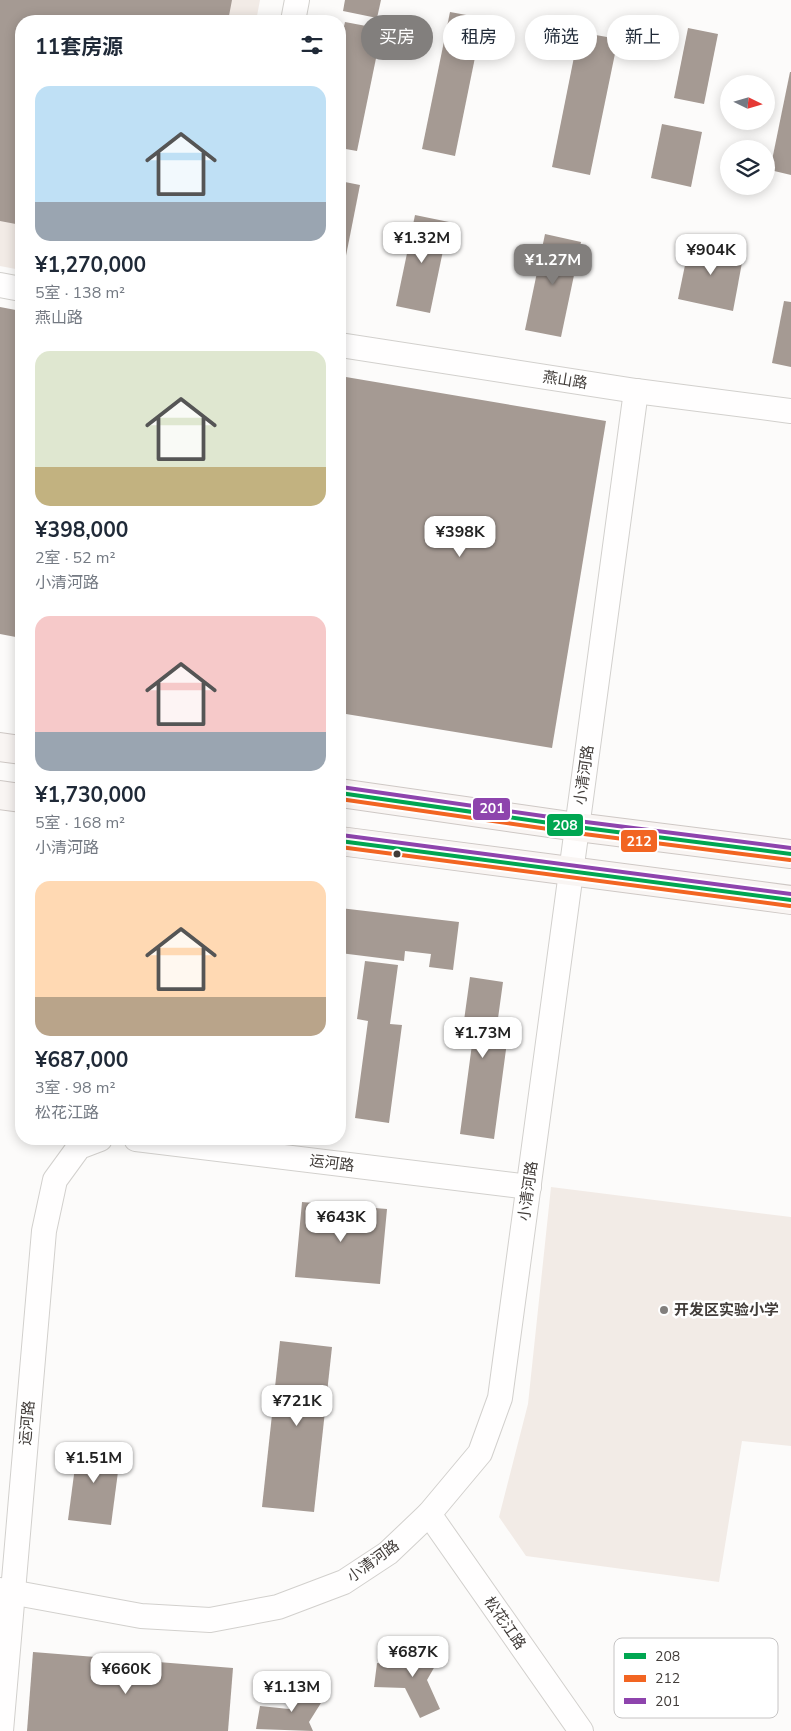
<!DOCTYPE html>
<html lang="zh">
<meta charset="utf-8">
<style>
body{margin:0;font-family:"Nunito Sans","Noto Sans SC",sans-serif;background:#f6f6f7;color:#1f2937;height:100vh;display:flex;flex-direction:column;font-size:19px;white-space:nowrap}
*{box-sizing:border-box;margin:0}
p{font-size:16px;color:#747a83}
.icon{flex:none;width:28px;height:28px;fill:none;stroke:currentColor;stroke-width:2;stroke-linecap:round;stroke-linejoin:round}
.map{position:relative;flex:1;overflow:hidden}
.panel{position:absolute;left:15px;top:15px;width:331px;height:1130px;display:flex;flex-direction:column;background:#fff;border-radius:20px;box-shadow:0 2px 12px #0003}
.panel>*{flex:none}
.guide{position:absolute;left:361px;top:15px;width:354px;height:45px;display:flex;gap:10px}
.needle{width:32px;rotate:95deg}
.controls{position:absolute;left:720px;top:75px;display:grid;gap:10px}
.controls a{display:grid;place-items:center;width:55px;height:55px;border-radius:50%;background:#fff;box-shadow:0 2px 12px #0003;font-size:25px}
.price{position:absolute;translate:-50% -42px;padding:0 11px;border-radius:10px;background:#fff;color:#222;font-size:16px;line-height:32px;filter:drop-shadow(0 1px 2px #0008)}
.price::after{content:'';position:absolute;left:50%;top:30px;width:15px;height:11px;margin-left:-8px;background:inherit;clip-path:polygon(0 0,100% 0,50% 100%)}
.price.active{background:#827f7d;color:#fff}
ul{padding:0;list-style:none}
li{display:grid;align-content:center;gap:10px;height:265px;padding:0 20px}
li span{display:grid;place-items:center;height:155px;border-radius:15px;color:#555}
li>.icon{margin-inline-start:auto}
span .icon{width:90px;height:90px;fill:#fffc;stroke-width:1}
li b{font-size:21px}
h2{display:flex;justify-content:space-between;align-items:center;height:60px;padding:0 20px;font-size:21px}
.tag{padding:0 18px;border-radius:22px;background:#fff;box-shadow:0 2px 12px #0003;font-size:18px;line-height:45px}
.tag.active{background:#827f7d;color:#fff}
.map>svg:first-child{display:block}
.built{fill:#f2ebe6}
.building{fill:#a59a93}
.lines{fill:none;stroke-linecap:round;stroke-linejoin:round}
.minor-casing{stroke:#d2d0cd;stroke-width:26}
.major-casing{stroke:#cec8c5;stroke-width:30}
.minor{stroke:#fffefe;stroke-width:24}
.major{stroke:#f9f5f3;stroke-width:28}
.bus-1-casing{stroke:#fff;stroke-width:8}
.bus-2-casing{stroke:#fff;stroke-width:8}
.bus-3-casing{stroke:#fff;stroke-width:8}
.bus-1{stroke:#00a651;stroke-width:4}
.bus-2{stroke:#f26522;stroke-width:4}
.bus-3{stroke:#8e44ad;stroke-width:4}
.bus-dot{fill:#413c39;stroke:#fff;stroke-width:2}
.poi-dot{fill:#827f7d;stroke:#fff;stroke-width:2}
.labels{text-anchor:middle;stroke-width:5;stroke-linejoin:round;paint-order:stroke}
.street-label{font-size:15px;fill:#413c39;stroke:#fff}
.poi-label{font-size:15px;font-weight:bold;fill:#413c39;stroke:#fff;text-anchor:start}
.key{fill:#fff;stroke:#c6c4c4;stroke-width:1}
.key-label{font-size:14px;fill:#413c39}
.line-badge{stroke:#fff;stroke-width:2}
.badge-label{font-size:14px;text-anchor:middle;font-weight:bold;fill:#fff}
</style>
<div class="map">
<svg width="791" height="1731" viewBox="0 0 791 1731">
<rect width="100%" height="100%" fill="#fcfbfa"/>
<g class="built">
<polygon points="0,0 260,0 256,21 21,21 21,270 0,266"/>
<polygon points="551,1187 791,1217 791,1446 742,1441 719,1582 526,1556 499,1517 528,1404"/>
</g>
<g class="building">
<polygon points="0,0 232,0 228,21 21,21 21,225 0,221"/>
<polygon points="345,0 381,0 377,18 343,11"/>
<polygon points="450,12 483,18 455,156 422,149"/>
<polygon points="345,22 382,29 357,151 340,148 340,44"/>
<polygon points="688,28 718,34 704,104 674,98"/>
<polygon points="579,32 618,39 590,175 552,167"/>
<polygon points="790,72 791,72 791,175 770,170"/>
<polygon points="662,124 702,132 691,187 651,178"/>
<polygon points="340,181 360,185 341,281 340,281"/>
<polygon points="415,215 449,222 430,313 396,306"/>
<polygon points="545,234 581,242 561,337 525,330"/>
<polygon points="690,241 744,252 733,311 678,299"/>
<polygon points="784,301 791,302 791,367 772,363"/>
<polygon points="0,307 21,311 21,638 0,634"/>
<polygon points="340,376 606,421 552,748 340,713"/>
<polygon points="340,908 459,922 453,970 429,967 431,954 405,951 404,961 340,953"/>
<polygon points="365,961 398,965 390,1024 402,1025 389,1123 355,1118 368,1021 357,1019"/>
<polygon points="470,977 503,982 495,1040 507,1042 494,1139 460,1134 473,1037 462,1035"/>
<polygon points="302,1202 387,1209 380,1284 295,1277"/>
<polygon points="280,1341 332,1347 314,1512 262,1507"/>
<polygon points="78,1444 121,1449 111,1525 68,1520"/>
<polygon points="429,1640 443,1652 427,1680 440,1709 420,1718 405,1688 374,1687 377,1663 406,1666"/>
<polygon points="33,1652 233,1668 228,1731 27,1731"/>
<polygon points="311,1683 326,1695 309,1722 313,1731 256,1729 260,1706 289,1709"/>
</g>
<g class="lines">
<g class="minor-casing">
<g id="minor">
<polyline points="293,21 297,0"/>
<polyline points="0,285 21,289"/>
<polyline points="340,345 636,391 791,411"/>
<polyline points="136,1139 529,1187"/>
<polyline points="429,1514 581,1731"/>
<polyline points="0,1590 141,1616 210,1620 278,1607 344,1582 388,1553 429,1514 480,1453 500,1398 636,391"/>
<polyline points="1,1731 44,1231 55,1180 79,1147 100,1139"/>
</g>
</g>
<g class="major-casing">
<g id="major">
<polyline points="0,747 21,750"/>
<polyline points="340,793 577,827 791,854"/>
<polyline points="0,795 21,798"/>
<polyline points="340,841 791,900"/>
</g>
</g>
<use href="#minor" class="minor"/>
<use href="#major" class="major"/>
<g class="bus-1-casing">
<g id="bus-1">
<polyline points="340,793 577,827 791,854"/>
<polyline points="340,841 791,900"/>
</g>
</g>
<g class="bus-2-casing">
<g id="bus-2">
<polyline points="340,799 576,833 790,860"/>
<polyline points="340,847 790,906"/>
</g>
</g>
<g class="bus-3-casing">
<g id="bus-3">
<polyline points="341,787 578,821 791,848"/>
<polyline points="341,835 791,894"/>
</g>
</g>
<use href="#bus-1" class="bus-1"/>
<use href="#bus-2" class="bus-2"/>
<use href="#bus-3" class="bus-3"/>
</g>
<circle class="bus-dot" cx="397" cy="854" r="4.5"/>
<circle class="poi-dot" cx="664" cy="1310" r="5"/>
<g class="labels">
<g class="street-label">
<text transform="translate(565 380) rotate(9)" y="5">燕山路</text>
<text transform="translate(584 775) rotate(-82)" y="5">小清河路</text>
<text transform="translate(332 1163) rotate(7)" y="5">运河路</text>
<text transform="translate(528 1191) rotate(-82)" y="5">小清河路</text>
<text transform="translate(27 1423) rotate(-85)" y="5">运河路</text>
<text transform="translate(373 1561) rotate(-36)" y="5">小清河路</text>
<text transform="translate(505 1623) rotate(55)" y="5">松花江路</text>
</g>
<g class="poi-label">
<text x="674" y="1315">开发区实验小学</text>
</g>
</g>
<rect x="614" y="1638" width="164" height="80" rx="8" class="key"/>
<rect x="624" y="1653" width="22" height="6" fill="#00a651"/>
<rect x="624" y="1675" width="22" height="7" fill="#f26522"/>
<rect x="624" y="1698" width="22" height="6" fill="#8e44ad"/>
<g class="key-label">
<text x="655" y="1661">208</text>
<text x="655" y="1683">212</text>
<text x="655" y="1706">201</text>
</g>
<g class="line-badge">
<rect x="472" y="797" width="39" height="24" rx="5" fill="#8e44ad"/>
<rect x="546" y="813" width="38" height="24" rx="5" fill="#00a651"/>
<rect x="620" y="829" width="38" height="24" rx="5" fill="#f26522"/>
</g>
<g class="badge-label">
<text x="492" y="813">201</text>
<text x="565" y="830">208</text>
<text x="639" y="846">212</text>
</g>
</svg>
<div class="controls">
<a><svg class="needle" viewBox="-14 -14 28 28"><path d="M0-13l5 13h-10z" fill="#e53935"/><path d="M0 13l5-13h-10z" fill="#747a83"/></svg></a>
<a><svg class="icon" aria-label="layers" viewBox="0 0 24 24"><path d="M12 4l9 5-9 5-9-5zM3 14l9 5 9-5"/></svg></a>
</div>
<b class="price" style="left:422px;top:264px">¥1.32M</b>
<b class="price" style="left:711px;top:276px">¥904K</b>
<b class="price active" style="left:553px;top:286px">¥1.27M</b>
<b class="price" style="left:460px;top:558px">¥398K</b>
<b class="price" style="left:483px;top:1059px">¥1.73M</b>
<b class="price" style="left:341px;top:1243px">¥643K</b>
<b class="price" style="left:297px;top:1427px">¥721K</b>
<b class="price" style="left:94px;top:1484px">¥1.51M</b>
<b class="price" style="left:413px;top:1678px">¥687K</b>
<b class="price" style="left:126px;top:1695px">¥660K</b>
<b class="price" style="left:292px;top:1713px">¥1.13M</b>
<div class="guide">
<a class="tag active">买房</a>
<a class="tag">租房</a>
<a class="tag">筛选</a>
<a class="tag">新上</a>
</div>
<section class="panel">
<h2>11套房源<svg class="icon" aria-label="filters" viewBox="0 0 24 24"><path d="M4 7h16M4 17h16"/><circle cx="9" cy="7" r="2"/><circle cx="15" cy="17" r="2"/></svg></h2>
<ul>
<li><span style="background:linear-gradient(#bfe0f5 75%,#9aa5b1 0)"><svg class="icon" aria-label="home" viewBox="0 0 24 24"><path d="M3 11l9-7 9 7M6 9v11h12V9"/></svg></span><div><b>¥1,270,000</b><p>5室 · 138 m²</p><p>燕山路</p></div></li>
<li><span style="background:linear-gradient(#dfe7d0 75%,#c2b280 0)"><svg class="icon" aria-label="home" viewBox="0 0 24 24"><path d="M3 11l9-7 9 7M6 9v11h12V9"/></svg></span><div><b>¥398,000</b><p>2室 · 52 m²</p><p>小清河路</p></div></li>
<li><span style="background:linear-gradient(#f6c9c9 75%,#9aa5b1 0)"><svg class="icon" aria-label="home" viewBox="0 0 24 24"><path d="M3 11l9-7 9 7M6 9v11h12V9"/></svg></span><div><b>¥1,730,000</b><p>5室 · 168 m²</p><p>小清河路</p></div></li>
<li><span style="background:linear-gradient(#ffd9b3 75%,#b9a48a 0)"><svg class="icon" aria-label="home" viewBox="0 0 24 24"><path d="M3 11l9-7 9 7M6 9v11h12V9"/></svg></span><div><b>¥687,000</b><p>3室 · 98 m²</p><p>松花江路</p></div></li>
</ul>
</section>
</div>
